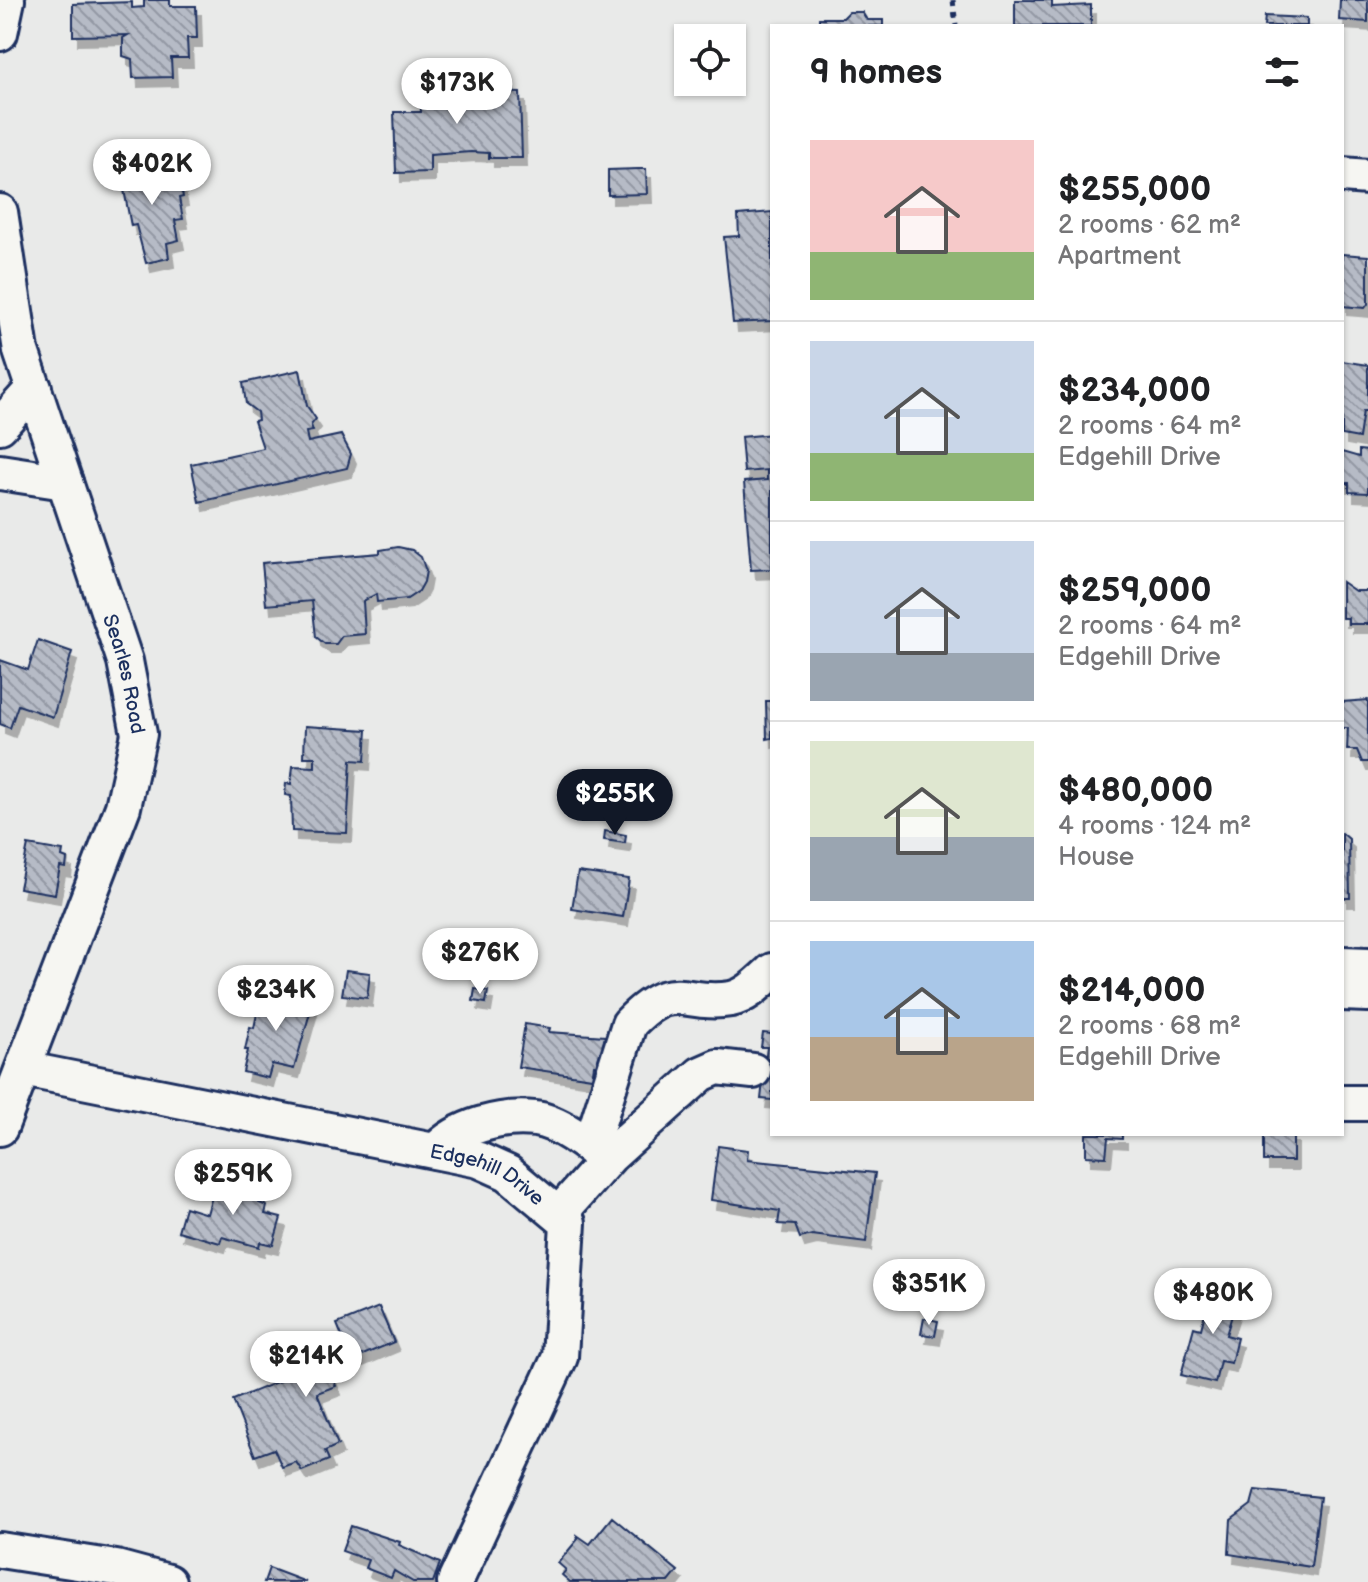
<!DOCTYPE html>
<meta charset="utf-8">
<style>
body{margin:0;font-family:"Balsamiq Sans",sans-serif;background:#f2f2f2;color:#202124;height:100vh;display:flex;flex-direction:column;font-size:30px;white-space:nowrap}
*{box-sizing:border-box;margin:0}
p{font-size:26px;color:#757577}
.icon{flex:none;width:44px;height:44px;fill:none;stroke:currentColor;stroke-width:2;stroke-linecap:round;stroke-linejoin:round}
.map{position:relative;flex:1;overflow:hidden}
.panel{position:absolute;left:770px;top:24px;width:574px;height:1112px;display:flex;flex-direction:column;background:#fff;border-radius:0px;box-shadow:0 2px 6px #0004}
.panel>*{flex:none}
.controls{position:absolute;left:674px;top:24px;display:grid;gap:16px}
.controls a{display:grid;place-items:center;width:72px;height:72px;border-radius:0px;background:#fff;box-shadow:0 2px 6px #0004;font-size:40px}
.price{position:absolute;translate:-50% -68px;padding:0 18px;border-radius:28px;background:#fff;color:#222;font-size:26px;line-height:52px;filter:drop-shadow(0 2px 4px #0008)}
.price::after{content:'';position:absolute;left:50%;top:48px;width:24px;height:18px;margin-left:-12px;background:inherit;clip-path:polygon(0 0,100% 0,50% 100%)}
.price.on{background:#111827;color:#fff}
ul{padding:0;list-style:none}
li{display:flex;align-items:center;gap:24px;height:200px;padding:0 40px}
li+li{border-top:2px solid #e0e0e0}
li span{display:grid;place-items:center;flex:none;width:224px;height:160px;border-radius:0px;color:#555}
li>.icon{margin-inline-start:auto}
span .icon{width:96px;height:96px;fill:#fffc;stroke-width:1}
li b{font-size:34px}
h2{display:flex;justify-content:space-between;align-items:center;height:96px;padding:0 40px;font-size:34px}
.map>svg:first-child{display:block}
.building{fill:url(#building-back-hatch);stroke:#1b2f5e;stroke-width:2;filter:url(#shadow)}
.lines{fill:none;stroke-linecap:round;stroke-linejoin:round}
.minor-casing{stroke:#1b2f5e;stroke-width:40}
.path{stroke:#1b2f5e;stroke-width:5;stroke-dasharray:6 6;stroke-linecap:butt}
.minor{stroke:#f6f6f2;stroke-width:34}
.labels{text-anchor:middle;stroke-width:7;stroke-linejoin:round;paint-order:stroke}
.street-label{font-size:20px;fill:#1b2f5e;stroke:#f6f6f2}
</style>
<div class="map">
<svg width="1368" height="1582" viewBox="0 0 1368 1582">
<defs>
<pattern id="building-back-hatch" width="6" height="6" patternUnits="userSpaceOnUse" patternTransform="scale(2)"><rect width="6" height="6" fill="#b6bbc6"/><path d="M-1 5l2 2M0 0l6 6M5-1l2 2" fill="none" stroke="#9398a4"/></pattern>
<filter id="shadow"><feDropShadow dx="5" dy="9" stdDeviation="0" flood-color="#0004"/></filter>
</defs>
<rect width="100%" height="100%" fill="#e9eae9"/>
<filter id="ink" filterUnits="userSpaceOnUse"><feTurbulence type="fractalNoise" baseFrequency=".0125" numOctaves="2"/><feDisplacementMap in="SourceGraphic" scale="16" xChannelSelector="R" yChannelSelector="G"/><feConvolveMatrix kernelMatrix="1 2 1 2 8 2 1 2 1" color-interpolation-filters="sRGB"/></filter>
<g filter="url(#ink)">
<g class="building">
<polygon points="144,0 170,0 170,6 196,6 197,38 187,38 188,58 171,58 172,77 133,78 132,59 123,56 123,38 128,35 73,36 73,4 132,2 132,8 144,7"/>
<polygon points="1015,0 1052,0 1052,7 1091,5 1091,26 1015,26"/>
<polygon points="1340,0 1368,0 1368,22 1339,20"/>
<polygon points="849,12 862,12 867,20 883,20 883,26 819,26 819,18 843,18"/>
<polygon points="1265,16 1307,18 1307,26 1264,26"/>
<polygon points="450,79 450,91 520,93 522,158 489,158 489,153 471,152 430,155 430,172 396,173 394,112 421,112 419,80"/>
<polygon points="147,158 149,168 163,166 166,179 179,177 183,197 179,198 183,219 175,220 179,240 167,243 169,258 146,263 136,225 131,226 119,164"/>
<polygon points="638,169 646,169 647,194 608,195 608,170"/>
<polygon points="772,212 772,321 733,323 724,237 739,236 738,215"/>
<polygon points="1342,254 1368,256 1368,304 1365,308 1342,306"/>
<polygon points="1342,361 1368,365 1368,411 1363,411 1359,438 1342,435"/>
<polygon points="300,370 307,406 316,419 311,425 313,431 306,432 308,442 341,435 351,454 347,468 199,502 191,464 263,448 254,421 258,420 257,412 246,404 243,383"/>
<polygon points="772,434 772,569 751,570 744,482 767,480 767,470 744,472 741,437"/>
<polygon points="1359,450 1368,451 1368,493 1349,492 1349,483 1342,483 1342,452 1359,457"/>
<polygon points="398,547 412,550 421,557 426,571 424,582 419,591 407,599 377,602 376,594 363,601 365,634 342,636 336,644 325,644 316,637 312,601 266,605 262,563 380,553 380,550"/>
<polygon points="1342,582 1355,591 1368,591 1368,624 1348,624 1348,618 1342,618"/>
<polygon points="38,640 72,652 53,717 18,705 10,728 0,724 0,660 28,670"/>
<polygon points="1368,700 1368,762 1362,762 1357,750 1347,750 1348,728 1342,728 1342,702"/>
<polygon points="766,701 772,701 772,738 767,739"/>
<polygon points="305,726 367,730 365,761 351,760 347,833 292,831 291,796 285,795 286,783 291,784 293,766 315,767 315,757 304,757"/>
<polygon points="605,831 626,835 625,843 604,840"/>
<polygon points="1342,833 1349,839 1350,898 1342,898"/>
<polygon points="28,845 63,851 62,857 67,859 66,868 60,867 55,894 19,888"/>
<polygon points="578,872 629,879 623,917 572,909"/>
<polygon points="346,970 370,973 367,998 342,995"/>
<polygon points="475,989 488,991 486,1003 473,1001"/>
<polygon points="262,990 313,1002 294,1069 272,1064 268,1078 243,1072 248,1050 245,1050 250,1027 254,1028"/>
<polygon points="525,1024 550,1028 549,1032 605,1036 600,1066 594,1065 592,1078 518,1067"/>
<polygon points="763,1033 772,1034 772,1100 761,1099 767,1047 761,1047"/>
<polygon points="1086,1134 1122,1134 1122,1139 1108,1138 1106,1157 1086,1156"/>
<rect x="1264" y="1134" width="29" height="27"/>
<polygon points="718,1146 748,1150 747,1160 875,1173 866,1242 812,1235 800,1238 795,1225 778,1224 780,1211 711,1200"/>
<polygon points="217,1179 262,1191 259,1203 267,1206 265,1214 281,1218 273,1245 260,1242 259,1247 222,1237 220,1243 178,1231 185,1207 207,1214"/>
<polygon points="1213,1281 1240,1289 1226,1335 1237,1338 1231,1363 1220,1361 1215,1383 1181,1375 1194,1327 1201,1329"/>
<polygon points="379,1307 394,1342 351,1360 349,1356 327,1364 336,1386 317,1393 338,1445 325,1451 329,1460 302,1471 296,1462 282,1467 274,1449 255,1456 233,1400 306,1370 302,1360 346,1346 337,1324"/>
<polygon points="924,1318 938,1321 935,1336 921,1334"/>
<polygon points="1255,1490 1320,1497 1311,1567 1229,1554 1231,1520 1251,1505"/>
<polygon points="612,1517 678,1571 669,1582 570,1582 562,1575 566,1570 558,1563 578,1539 577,1535 590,1544"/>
<polygon points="351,1526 400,1542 399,1545 440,1563 433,1582 413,1582 394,1571 391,1578 365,1568 368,1560 342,1551"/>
<polygon points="269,1568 306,1582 264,1582"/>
</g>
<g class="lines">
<g class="minor-casing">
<g id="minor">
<polyline points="0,33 7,0"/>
<polyline points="1342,175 1368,177"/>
<path id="s1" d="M0,212l21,139 104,310 14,73 -16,73 -123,321"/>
<polyline points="0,426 34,388"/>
<polyline points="0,472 65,482"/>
<polyline points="1342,964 1368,965"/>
<polyline points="1342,993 1368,994"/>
<path id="s2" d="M23,1069l456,91 29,13 60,50 -8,134 -105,225"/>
<polyline points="1342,1103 1368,1103"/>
<path d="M591,1145l38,-121c45,-47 54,-17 102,-25 16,-3 29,-17 41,-28"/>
<path d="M436,1151c21,-24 66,-36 99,-32 21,2 56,26 70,42"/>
<polyline points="559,1214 610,1156 701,1074 717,1067 753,1071"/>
<polyline points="0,1550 116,1568 168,1582"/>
</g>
</g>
<polyline class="path" points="953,0 956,26"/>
<use href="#minor" class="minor"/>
</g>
</g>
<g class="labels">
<g class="street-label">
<text dy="7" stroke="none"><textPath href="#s1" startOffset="480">Searles Road</textPath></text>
<text dy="7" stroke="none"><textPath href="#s2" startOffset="478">Edgehill Drive</textPath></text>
</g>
</g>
</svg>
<div class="controls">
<a><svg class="icon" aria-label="locate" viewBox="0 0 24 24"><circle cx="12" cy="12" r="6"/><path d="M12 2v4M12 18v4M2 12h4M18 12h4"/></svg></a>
</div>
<b class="price" style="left:457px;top:126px">$173K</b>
<b class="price" style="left:152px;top:207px">$402K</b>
<b class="price on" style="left:615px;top:837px">$255K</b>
<b class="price" style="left:480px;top:996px">$276K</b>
<b class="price" style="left:276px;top:1033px">$234K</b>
<b class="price" style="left:233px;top:1217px">$259K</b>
<b class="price" style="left:929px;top:1327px">$351K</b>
<b class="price" style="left:1213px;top:1336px">$480K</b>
<b class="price" style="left:306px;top:1399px">$214K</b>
<section class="panel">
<h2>9 homes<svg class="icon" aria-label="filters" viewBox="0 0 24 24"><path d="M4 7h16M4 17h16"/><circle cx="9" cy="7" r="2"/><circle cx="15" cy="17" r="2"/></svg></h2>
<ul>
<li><span style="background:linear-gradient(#f6c9c9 70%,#8fb573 0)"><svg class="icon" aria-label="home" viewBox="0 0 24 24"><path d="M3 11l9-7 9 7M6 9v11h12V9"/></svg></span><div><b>$255,000</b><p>2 rooms · 62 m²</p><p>Apartment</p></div></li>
<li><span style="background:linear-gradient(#c9d6e8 70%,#8fb573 0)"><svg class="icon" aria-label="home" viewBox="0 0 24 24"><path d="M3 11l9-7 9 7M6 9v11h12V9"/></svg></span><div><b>$234,000</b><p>2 rooms · 64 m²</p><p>Edgehill Drive</p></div></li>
<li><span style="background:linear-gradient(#c9d6e8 70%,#9aa5b1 0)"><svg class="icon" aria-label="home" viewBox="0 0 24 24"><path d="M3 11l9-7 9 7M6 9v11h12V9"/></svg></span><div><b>$259,000</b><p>2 rooms · 64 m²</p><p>Edgehill Drive</p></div></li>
<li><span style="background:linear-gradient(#dfe7d0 60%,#9aa5b1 0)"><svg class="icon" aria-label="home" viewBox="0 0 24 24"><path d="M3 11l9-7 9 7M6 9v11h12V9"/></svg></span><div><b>$480,000</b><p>4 rooms · 124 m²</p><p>House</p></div></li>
<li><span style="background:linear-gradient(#a9c7e8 60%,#b9a48a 0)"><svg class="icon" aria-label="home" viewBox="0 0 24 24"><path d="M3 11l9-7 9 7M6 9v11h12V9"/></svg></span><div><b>$214,000</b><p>2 rooms · 68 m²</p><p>Edgehill Drive</p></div></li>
</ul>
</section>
</div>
